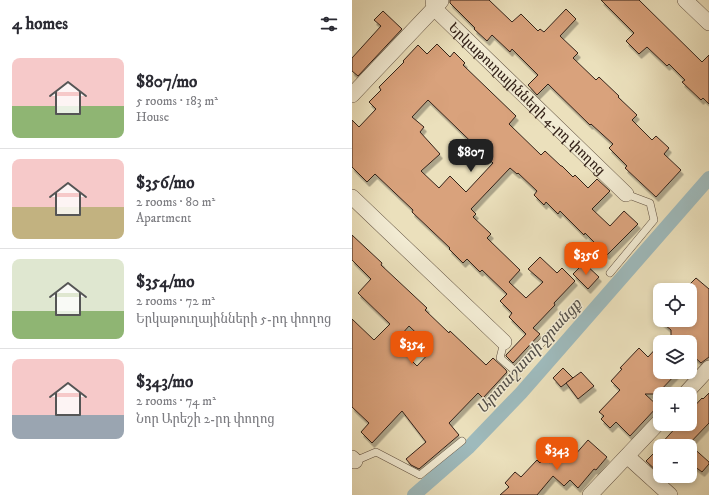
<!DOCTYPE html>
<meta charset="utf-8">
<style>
body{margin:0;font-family:"IM FELL DW Pica","Noto Serif Armenian",serif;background:#f7f7f7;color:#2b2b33;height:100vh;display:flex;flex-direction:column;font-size:15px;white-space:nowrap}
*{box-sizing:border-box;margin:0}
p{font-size:13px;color:#7c7c81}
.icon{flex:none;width:22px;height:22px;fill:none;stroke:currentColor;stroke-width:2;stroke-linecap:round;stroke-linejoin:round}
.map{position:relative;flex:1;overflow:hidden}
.details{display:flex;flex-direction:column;background:#fff;width:352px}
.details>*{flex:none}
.buttons{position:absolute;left:301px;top:283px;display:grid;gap:8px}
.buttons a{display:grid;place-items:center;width:44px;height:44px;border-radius:8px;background:#fff;box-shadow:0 2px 6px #0003;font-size:20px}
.price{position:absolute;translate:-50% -34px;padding:0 9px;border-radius:8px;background:#ea580c;color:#fff;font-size:13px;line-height:26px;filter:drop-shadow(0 1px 2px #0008)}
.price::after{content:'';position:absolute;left:50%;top:24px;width:12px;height:9px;margin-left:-6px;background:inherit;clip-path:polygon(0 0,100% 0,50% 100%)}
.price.on{background:#222;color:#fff}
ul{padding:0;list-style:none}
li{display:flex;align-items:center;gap:12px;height:100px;padding:0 12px}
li+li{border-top:1px solid #e1e1e2}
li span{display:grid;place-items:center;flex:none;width:112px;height:80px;border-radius:8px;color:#555}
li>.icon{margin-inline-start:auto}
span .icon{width:48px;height:48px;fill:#fffc;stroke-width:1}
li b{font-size:17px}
h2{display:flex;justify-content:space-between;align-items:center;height:48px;padding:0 12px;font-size:17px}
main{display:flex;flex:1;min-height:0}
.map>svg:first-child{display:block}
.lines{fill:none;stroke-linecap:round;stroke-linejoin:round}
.canal{stroke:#9ebabc;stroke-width:14}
.building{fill:#d9a27c;stroke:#332118;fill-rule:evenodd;filter:url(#shadow)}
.service-casing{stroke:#615141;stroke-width:8}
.minor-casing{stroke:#615141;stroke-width:16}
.service{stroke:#f2ebd3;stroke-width:7}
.minor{stroke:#f2ebd3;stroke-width:15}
.labels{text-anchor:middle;stroke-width:3;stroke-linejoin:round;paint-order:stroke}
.street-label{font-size:14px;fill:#332118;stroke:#f2ebd3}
.water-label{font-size:15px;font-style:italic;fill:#534f49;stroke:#f2ebd3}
</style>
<main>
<section class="details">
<h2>4 homes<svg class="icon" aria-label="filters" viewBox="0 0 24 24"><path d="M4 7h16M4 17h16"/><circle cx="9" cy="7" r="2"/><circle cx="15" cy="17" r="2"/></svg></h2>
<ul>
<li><span style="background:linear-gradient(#f6c9c9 60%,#8fb573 0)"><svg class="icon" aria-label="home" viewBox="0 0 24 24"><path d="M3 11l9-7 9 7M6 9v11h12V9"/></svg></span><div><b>$807/mo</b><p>5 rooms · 183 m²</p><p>House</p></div></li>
<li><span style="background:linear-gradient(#f6c9c9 60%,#c2b280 0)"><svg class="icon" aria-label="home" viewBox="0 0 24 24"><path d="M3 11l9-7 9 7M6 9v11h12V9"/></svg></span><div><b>$356/mo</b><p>2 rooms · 80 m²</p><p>Apartment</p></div></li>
<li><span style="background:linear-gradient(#dfe7d0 65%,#8fb573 0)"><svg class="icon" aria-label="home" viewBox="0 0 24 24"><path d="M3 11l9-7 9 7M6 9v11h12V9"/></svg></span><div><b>$354/mo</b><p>2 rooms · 72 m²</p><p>Երկաթուղայինների 5-րդ փողոց</p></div></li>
<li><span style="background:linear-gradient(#f6c9c9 70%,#9aa5b1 0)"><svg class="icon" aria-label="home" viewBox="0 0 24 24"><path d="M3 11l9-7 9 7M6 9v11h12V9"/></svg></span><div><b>$343/mo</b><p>2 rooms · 74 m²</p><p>Նոր Արեշի 2-րդ փողոց</p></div></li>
</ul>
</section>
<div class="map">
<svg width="357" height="495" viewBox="0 0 357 495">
<defs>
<filter id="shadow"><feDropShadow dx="2.5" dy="4.5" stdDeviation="0" flood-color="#0004"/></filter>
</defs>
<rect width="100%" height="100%" fill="#ebe0bc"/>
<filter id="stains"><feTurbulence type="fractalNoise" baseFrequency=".005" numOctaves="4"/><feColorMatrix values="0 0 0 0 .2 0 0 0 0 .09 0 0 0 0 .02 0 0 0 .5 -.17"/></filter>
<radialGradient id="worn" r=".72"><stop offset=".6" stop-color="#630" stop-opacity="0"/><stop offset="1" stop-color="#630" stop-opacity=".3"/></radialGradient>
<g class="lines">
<polyline class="canal" points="62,495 117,447 169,393 357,178"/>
</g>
<g class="building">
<polygon points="98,0 137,0 160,22 169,14 186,31 188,29 192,32 214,9 224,19 208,36 226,53 221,58 244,80 247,77 267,96 266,97 285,115 280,120 300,140 304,136 317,148 312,154 329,170 304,197 273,168 275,166 257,148 261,144 239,124 238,125 196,84 185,95 176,85 186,75 160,49 158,52 140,35 135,41 122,29 123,28 98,3"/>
<polygon points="249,0 287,0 350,62 357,55 357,104 351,98 349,100 330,82 333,80 317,64 315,66 295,47 287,54 274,41 282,33"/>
<polygon points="31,11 50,29 6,76 0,71 0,58 29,26 22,20"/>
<path d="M85,44l13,13 4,-5 11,11 -2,2 53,51 -7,8 32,31 4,-4 16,15h1l11,11 2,-2 13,13 9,-9 13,12 -18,18 18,17 14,-15 14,13 -31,31 -22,-22 -1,2 -24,-24 -2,3 -12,-12 -2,3 -10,-10 3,-4 -19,-18 -1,1 -7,-6 -39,41 5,5 -3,3 18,17 -4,4 33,32 -11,12 17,16 17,-16 -15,-13 12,-12 17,16 5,-5 13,13 -21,22 1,2 -22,23 7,6 -27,29 -7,-7v-1l20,-21 -17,-17 3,-4 -12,-12 7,-7 -25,-24 -2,2 -13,-13 -4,4 -14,-14 1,-1 -38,-36 1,-2 -38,-36 -8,8 -15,-15v-47l7,7 17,-18 -7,-7 12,-12 -2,-3 25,-25 -1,-1 15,-16 9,9zM76,100l65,63 -27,29 -16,-16 -11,12 -18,-17 19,-17 -20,-22 4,-5 -12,-10z"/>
<path d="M0,235l30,28 -1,2 46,43 -2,2 24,23 1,-2 36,34 7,-7 13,12 1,2 -24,26 -5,-5 -29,30 10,12 -40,34 -8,-4 -5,-6 20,-17 -24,-31 -30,32 -11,-11 8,-9 -17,-16v-88l22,21 16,-16 -32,-31 13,-14 -19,-19zM57,326l24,23 -16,17 -23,-23z"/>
<polygon points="232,263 247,277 236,289 221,274"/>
<polygon points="344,278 357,289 357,357 349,363 338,353 338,342 325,342 319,336 319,330 307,320 338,320 338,284"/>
<polygon points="308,344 308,372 326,372 305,394 293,394 306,406 278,436 264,422 258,428 249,419 252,416 247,412 268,390 259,381 270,369 268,368 287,348 296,357"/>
<polygon points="211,368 221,378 209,387 201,378"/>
<polygon points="229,372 242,386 226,399 214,383"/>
<polygon points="357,393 357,423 335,446 307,446 327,424 338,424 338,411 350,398 351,399"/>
<polygon points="236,440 255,457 244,470 242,469 226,488 218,480 212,486 201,476 185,495 148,495 157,487 153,483 163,472 169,477 185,460 188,463 192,458 198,463 212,447 222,456"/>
<polygon points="338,445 357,462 357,464 350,472 338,463"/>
<polygon points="308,447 308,474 294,461"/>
</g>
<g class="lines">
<g class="service-casing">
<g id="service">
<polyline points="258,273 302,220 298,203 274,194"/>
<polyline points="152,342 148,358 163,371 214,317"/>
<polyline points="3,461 24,452 68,475 110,441"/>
</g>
</g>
<g class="minor-casing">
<g id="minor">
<path id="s1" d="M81,0l1,8 192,186"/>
<polyline points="333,0 357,23"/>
<polyline points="0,95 89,1"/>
<polyline points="0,197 152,342"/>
<polyline points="333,394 357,368"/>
<polyline points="275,456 318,495"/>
<polyline points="0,458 3,461"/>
<polyline points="238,495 308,421"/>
</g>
</g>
<use href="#service" class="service"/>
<use href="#minor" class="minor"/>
</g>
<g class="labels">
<g class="street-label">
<text dy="5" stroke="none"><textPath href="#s1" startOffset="138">Երկաթուղայինների 4-րդ փողոց</textPath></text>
</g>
<g class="water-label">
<text transform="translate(177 356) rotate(-48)" y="5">Արտաշատի ջրանցք</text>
</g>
</g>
<rect width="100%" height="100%" filter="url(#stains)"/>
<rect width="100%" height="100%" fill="url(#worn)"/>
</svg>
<div class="buttons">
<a><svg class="icon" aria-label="locate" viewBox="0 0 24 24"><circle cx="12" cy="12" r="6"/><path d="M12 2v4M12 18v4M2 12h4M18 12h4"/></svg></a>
<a><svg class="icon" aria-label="layers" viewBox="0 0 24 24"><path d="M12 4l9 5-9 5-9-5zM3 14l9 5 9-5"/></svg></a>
<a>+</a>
<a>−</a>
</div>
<b class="price on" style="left:119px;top:173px">$807</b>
<b class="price" style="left:234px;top:276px">$356</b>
<b class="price" style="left:60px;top:365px">$354</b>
<b class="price" style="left:205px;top:471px">$343</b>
</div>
</main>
